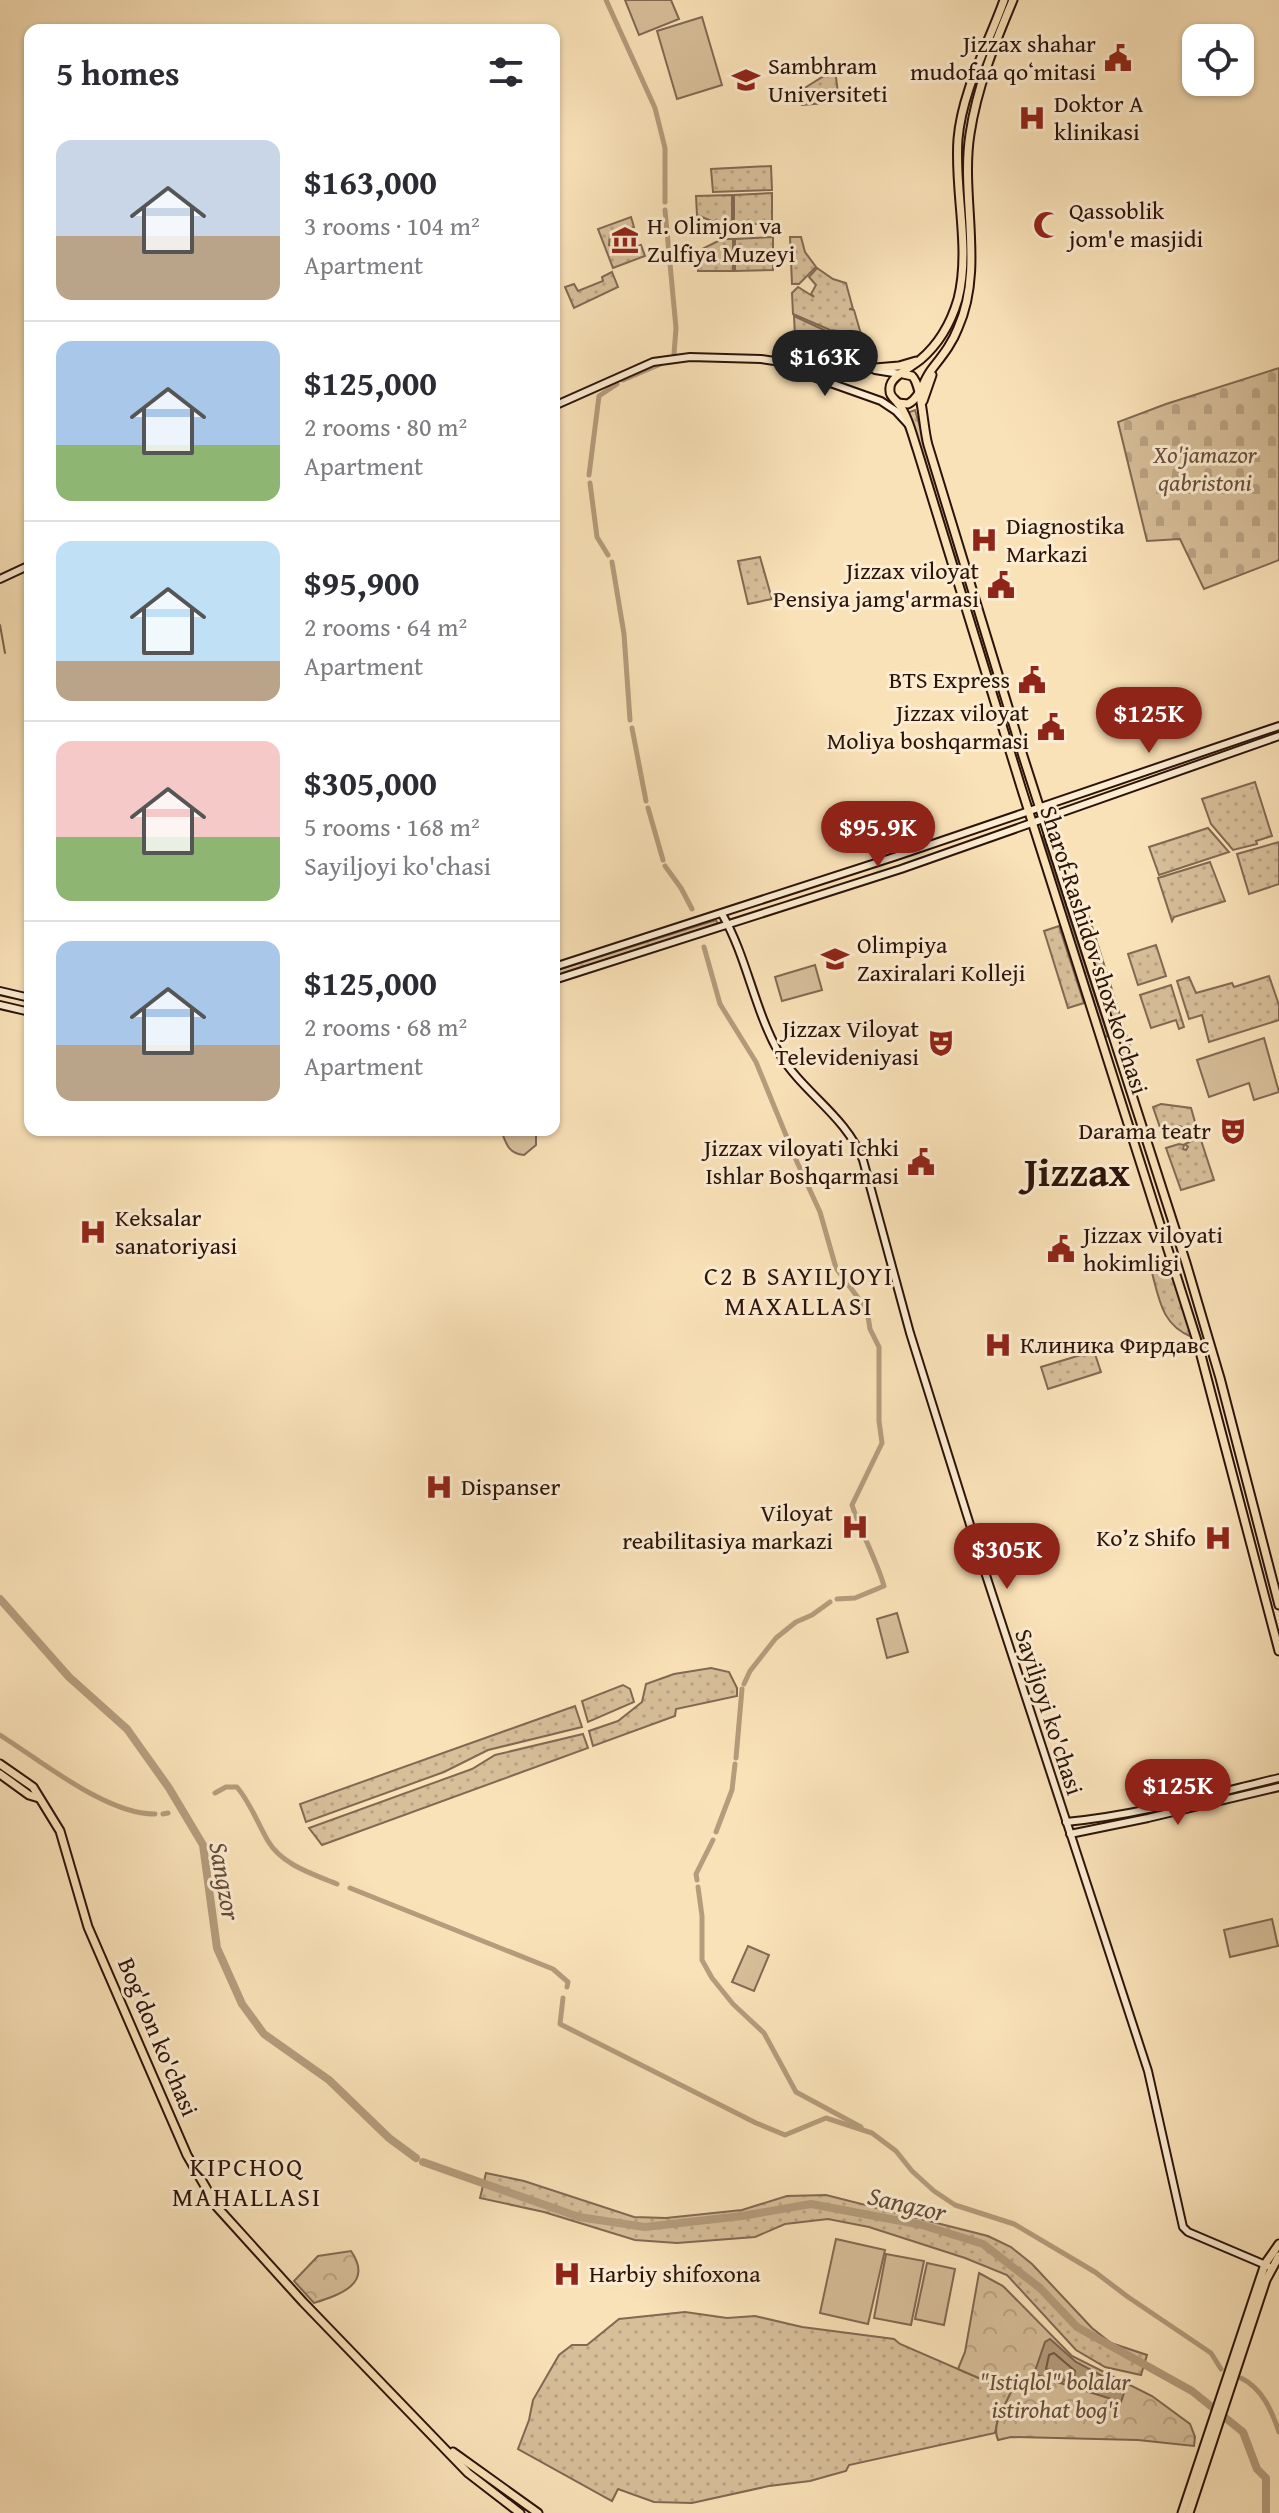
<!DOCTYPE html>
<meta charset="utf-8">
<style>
body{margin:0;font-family:"Gentium Book Plus",serif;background:#f7f7f7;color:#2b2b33;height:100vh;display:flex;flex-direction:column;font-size:30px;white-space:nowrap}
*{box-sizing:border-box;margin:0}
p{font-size:26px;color:#7c7c81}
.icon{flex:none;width:44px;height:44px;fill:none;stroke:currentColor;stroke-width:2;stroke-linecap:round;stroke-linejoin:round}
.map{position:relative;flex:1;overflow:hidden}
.drawer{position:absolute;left:24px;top:24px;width:536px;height:1112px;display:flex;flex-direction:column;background:#fff;border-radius:16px;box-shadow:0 2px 6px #0004}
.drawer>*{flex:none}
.buttons{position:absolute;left:1182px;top:24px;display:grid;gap:16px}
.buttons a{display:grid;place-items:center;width:72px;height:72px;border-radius:16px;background:#fff;box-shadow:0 2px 6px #0004;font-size:40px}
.price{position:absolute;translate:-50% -68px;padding:0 18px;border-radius:28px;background:#8f2418;color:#fff;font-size:26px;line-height:52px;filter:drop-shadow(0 2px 4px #0008)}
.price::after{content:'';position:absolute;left:50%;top:48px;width:24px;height:18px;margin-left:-12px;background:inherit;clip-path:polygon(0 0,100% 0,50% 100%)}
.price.selected{background:#222;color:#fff}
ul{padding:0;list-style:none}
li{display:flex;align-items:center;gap:24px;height:200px;padding:0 32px}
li+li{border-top:2px solid #e1e1e2}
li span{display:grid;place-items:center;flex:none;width:224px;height:160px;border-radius:16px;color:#555}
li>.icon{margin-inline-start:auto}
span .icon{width:96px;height:96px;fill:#fffc;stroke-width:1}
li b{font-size:34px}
h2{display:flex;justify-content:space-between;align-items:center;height:96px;padding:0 32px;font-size:34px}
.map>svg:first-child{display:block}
.grass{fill:url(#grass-dots);stroke:#816952;stroke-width:2}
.forest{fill:url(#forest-firs);stroke:#816952;stroke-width:2}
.cemetery{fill:url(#cemetery-stones);stroke:#816952;stroke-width:2}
.park{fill:url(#park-crowns);stroke:#816952;stroke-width:2}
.pitch{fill:#d7bf9a;stroke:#816952;stroke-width:2}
.water{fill:#b49c7c;stroke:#7d654e;stroke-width:2}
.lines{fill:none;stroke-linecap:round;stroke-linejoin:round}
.shore{stroke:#705842;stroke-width:2}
.stream{stroke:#7d654e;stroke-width:2}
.canal{stroke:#b49c7c;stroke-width:5}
.river{stroke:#b49c7c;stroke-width:8}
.secondary-casing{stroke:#2b1309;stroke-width:10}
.primary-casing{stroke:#2b1309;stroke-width:11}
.secondary{stroke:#fcecd1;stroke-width:6}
.primary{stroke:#fae2b8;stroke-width:7}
.labels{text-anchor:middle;stroke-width:6;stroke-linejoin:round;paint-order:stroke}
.poi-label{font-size:24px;fill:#2b1309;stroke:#fcecd1;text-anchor:start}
.park-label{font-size:24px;font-style:italic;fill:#674f3c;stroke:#fcecd1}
.street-label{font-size:24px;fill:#2b1309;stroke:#fcecd1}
.neighbourhood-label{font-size:26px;letter-spacing:2px;fill:#2b1309;stroke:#fcecd1}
.water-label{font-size:26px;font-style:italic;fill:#624a37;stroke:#fcecd1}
.town-label{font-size:40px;font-weight:bold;fill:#2b1309;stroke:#fcecd1}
</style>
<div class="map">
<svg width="1279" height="2513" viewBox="0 0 1279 2513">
<defs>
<pattern id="grass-dots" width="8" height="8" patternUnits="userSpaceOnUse" patternTransform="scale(2)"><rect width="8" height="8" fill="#d7bf9a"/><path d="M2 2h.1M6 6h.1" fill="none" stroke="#b9a383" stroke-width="1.8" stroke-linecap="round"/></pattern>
<pattern id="forest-firs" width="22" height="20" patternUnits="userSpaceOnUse" patternTransform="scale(2)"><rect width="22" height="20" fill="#d7bf9a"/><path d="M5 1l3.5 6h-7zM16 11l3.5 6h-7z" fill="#b9a383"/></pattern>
<pattern id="cemetery-stones" width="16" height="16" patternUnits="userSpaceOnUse" patternTransform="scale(2)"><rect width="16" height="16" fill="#d7bf9a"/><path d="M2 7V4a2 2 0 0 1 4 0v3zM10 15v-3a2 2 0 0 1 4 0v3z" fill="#b9a383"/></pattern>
<pattern id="park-crowns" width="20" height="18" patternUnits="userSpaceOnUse" patternTransform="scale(2)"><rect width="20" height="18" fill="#d7bf9a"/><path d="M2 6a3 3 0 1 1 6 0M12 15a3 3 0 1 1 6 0" fill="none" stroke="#b9a383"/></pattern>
</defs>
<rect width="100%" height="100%" fill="#fae2b8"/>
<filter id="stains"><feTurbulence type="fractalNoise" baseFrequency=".0025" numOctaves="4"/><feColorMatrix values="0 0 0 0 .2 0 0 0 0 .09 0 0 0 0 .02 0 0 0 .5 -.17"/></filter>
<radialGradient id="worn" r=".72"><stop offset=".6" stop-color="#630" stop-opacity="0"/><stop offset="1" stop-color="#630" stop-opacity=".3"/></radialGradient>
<g class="grass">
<polygon points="835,69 839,102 802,105 800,91"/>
<polygon points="771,166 772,190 713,192 711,169"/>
<polygon points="772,193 772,223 734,225 734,195"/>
<polygon points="732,195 732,225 721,225 697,215 696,196"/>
<polygon points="631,217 634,227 610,235 609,245 614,253 641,245 645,256 613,268 598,229"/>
<polygon points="773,237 773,270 735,271 735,239"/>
<polygon points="790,237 801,237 805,252 816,267 799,284 792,284"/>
<polygon points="722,239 733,239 733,271 698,271 698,251"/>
<polygon points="817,268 833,279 846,283 853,309 849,309 854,310 861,334 830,330 793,314 792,293 798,287 814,297 811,294 816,285 809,277"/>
<polygon points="612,272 618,287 574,308 565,287 574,284 578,291 603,281 602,277"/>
<polygon points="794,316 826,331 861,336 856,345 808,345 807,356 796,357"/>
<polygon points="915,410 995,680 992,681 920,446 907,413"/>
<polygon points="760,557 772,599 748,604 738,561"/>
<polygon points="1255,782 1272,836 1256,841 1257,844 1233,850 1211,824 1202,799"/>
<polygon points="1208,828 1229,852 1159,875 1149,847"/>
<polygon points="1043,836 1108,1036 1105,1037 1041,838"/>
<polygon points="1279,842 1279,884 1249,894 1237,854"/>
<polygon points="1210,862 1225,901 1174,917 1172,921 1158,878"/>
<polygon points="1083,905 1089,917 1132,1053 1124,1056 1077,907"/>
<polygon points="1059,926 1084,1003 1068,1008 1044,931"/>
<polygon points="1156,945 1166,976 1138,985 1128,954"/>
<polygon points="1269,976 1279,1005 1279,1020 1209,1042 1202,1015 1189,1019 1177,981 1189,977 1196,993 1232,983 1234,987"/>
<polygon points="1171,985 1184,1027 1179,1029 1176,1020 1151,1028 1140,995"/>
<polygon points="1161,1104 1191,1108 1197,1129 1186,1132 1182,1131 1182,1127 1179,1126 1177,1135 1164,1139 1153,1107"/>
<polygon points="1200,1137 1214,1180 1181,1190 1166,1148 1179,1144 1184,1145 1183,1149 1186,1150 1188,1147 1185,1144"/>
<path d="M1169,1264l23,73c-31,-12 -33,-39 -41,-68z"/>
<polygon points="1094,1351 1101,1372 1048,1389 1041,1367"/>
<polygon points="711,1668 729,1672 737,1688 737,1696 676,1709 675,1716 593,1746 589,1731 618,1721 642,1702 646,1684 674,1674"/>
<polygon points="623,1685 630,1689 634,1702 588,1722 582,1701"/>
<polygon points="575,1706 582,1727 488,1750 444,1772 306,1822 300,1804"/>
<polygon points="583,1734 588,1748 322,1845 309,1828 472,1769 495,1755"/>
<polygon points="486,2173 524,2181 634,2217 666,2218 742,2210 787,2196 826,2195 988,2236 1011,2247 1032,2264 1092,2328 1111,2343 1147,2355 1141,2375 1105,2367 1076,2350 1007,2275 965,2258 869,2227 828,2219 785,2224 755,2237 677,2243 635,2240 544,2212 480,2198"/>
<polygon points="685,2312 727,2318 755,2316 802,2327 894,2339 900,2344 1011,2392 998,2419 995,2433 849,2465 846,2471 810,2481 769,2486 692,2503 654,2502 618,2489 612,2501 518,2449 529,2420 533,2400 559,2355 572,2345 587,2345 619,2319"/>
</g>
<polygon class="forest" points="716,920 718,924 554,976 554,971"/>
<polygon class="cemetery" points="1279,368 1279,560 1204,589 1180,539 1147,541 1118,422 1166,404"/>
<g class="park">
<path d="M351,2251c23,33 -12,44 -37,52l-20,-22 24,-25z"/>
<path d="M979,2273l24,13 69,70 80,40 38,28 5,13 -1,9 -56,-6 -127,-3 -13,3c-7,-16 7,-33 13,-48l-53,-23 7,-17z"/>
</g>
<g class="pitch">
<polygon points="625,0 671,0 679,19 639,35"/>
<polygon points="702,17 722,85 677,99 657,31"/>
<polygon points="815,965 822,990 782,1001 775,977"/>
<polygon points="1264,1038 1279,1092 1254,1100 1249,1083 1209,1097 1197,1060"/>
<path d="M501,1130h35v15l-12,10c-16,-1 -18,-12 -23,-25z"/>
<polygon points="897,1613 908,1652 887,1658 877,1619"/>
<polygon points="1272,1919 1278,1946 1230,1957 1224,1930"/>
<polygon points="748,1946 769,1955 754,1991 732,1982"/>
<polygon points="836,2239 885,2250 868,2324 820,2313"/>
<polygon points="886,2254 924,2261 911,2325 874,2318"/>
<polygon points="927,2263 955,2269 944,2325 915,2319"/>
</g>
<polygon class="water" points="1050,2339 1076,2362 1123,2387 1124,2393 1121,2402 1060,2383 1065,2380 1059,2377 1058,2382 1034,2374 1045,2342"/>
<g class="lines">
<polygon class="shore" points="1054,2353 1075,2371 1074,2377 1046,2369 1049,2355"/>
<polyline class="stream" points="0,625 5,653"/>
<g class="canal">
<polyline points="606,0 655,108 665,148 665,202"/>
<polyline points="665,210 676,328 674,354"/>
<polyline points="623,380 663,363"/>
<polyline points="589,475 599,396 617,384"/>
<polyline points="590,483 597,537 608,555"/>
<polyline points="612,562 624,634 630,720"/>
<polyline points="632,728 646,801"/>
<polyline points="648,808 663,860"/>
<polyline points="665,866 681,888 692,909"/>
<path d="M704,947l16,57 36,58 41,100 23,50 16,56 31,42 3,19 9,18v74l3,22 -30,62c9,28 24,53 32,81l-29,12 -18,1"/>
<polyline points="744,1684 750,1671 776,1638 796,1622 812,1615 830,1602"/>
<path d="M0,1735c40,25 107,80 155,79"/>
<polyline points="736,1758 742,1689"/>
<path d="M215,1793l11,-6h11c14,17 20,35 31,54 14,24 45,33 69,43"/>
<polyline points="163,1814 168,1813"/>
<polyline points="716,1832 732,1790 735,1764"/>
<polyline points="697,1880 696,1874 713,1840"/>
<polyline points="698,1887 702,1916 702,1960 712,1978 733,2004 764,2033 796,2092 861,2127"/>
<polyline points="350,1888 553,1969 568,1982 567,1987"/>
<polyline points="563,1998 560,2024 756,2123 785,2135 826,2118 872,2133 896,2151 912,2171 934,2191 955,2205 1014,2224 1095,2272 1128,2297 1211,2353 1221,2369"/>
<path d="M1241,2378c21,10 31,33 38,54"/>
</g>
<g class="river">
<polyline points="0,1599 69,1677 127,1729 169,1788 203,1845 217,1948 242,2004 264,2034 329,2080 389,2138 416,2158"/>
<polyline points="423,2162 579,2217 645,2227 742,2216 811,2204 922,2225 983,2244 1040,2288 1077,2327 1192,2391 1243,2432 1257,2469 1266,2478 1266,2513"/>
</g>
<g class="secondary-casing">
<g id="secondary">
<polyline points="787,364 864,369"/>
<polyline points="875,370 900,374"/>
<polyline points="554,406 653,362 690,357 761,359 781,362 805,374 881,401 896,411 908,424"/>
<polyline points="0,579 30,565"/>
<path d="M722,914c25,43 32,95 57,139 24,40 67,63 84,107l47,173 72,230 166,508 35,156 5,5 80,34"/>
<polyline points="554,967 897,856 1279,726"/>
<polyline points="554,980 901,869 1279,736"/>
<polyline points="0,991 30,998"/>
<polyline points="0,1005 30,1012"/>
<path d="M1066,1822c73,-7 142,-27 213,-44"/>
<polyline points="1070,1834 1148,1818 1279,1787"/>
</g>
</g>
<g class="primary-casing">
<g id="primary">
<path d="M1004,0c-16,45 -42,91 -46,139 -4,52 13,109 0,160 -7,24 -19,45 -38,61 -9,8 -30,16 -30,28 -1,8 4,10 8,15 10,13 14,31 19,46l104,338 177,557 81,307"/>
<polyline points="863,369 899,366 916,361"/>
<path d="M903,374l9,2c10,9 11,52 16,69l95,311 163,507 34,115 59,227"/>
<polyline points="923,401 932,375"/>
<path d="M898,403l10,1c13,-7 15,-24 24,-35 10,-13 20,-25 26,-41 27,-60 2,-131 12,-194 7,-47 25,-91 43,-134"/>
<polyline points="0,1764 33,1787 60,1831 88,1927 187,2155 217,2207 303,2302 468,2473 520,2513"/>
<polyline points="0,1774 29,1795 39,1798"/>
<polyline points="453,2452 538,2513"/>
<polyline points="1182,2513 1265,2264 1279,2244"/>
<polyline points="1189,2513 1266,2280 1279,2256"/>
</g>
</g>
<use href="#secondary" class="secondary"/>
<use href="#primary" class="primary"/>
</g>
<defs>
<g id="civic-bare" transform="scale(2.16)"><path d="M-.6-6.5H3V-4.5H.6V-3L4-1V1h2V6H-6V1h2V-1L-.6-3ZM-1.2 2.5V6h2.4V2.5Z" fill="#8f2418" stroke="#fcecd1" stroke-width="2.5" paint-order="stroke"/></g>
<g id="university-bare" transform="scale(2.16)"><path d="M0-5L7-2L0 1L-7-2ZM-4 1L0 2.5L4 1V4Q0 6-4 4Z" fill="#8f2418" stroke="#fcecd1" stroke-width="2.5" paint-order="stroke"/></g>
<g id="hospital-bare" transform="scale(2.16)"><path d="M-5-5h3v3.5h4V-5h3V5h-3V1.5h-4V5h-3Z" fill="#8f2418" stroke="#fcecd1" stroke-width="2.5" paint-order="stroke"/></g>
<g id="mosque-bare" transform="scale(2.16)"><path d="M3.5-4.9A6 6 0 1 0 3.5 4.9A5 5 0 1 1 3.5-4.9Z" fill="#8f2418" stroke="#fcecd1" stroke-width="2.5" paint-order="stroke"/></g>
<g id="museum-bare" transform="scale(2.16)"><path d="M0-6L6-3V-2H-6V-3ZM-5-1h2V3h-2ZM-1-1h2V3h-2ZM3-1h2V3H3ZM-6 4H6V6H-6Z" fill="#8f2418" stroke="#fcecd1" stroke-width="2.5" paint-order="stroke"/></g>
<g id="theatre-bare" transform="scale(2.16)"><path d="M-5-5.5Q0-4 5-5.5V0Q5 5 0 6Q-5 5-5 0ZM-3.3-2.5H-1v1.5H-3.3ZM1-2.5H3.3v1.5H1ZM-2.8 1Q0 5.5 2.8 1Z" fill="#8f2418" stroke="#fcecd1" stroke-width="2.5" paint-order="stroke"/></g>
</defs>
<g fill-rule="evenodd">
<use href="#civic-bare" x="1118" y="58"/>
<use href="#university-bare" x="746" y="80"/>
<use href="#hospital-bare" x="1032" y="118"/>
<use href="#mosque-bare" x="1047" y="225"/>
<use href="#museum-bare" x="625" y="240"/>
<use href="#hospital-bare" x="984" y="540"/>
<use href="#civic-bare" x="1001" y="585"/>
<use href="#civic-bare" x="1032" y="680"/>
<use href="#civic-bare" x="1051" y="727"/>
<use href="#university-bare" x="835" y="959"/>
<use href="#theatre-bare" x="941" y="1043"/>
<use href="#theatre-bare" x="1233" y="1131"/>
<use href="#civic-bare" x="921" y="1162"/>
<use href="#hospital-bare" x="93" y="1232"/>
<use href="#civic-bare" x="1061" y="1249"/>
<use href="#hospital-bare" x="998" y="1345"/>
<use href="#hospital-bare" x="439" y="1487"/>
<use href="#hospital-bare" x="855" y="1527"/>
<use href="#hospital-bare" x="1218" y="1538"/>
<use href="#hospital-bare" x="567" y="2274"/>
</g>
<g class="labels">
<g class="poi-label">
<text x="1096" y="52" text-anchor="end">Jizzax shahar<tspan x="1096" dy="28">mudofaa qoʻmitasi</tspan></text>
<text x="768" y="74">Sambhram<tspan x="768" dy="28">Universiteti</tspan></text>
<text x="1054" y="112">Doktor A<tspan x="1054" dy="28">klinikasi</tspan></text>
<text x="1069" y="219">Qassoblik<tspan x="1069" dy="28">jom'e masjidi</tspan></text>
<text x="647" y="234">H. Olimjon va<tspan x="647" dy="28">Zulfiya Muzeyi</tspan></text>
<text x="1006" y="534">Diagnostika<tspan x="1006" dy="28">Markazi</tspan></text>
<text x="979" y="579" text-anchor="end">Jizzax viloyat<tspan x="979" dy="28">Pensiya jamg'armasi</tspan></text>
<text x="1010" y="688" text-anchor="end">BTS Express</text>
<text x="1029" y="721" text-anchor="end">Jizzax viloyat<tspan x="1029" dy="28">Moliya boshqarmasi</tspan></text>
<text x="857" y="953">Olimpiya<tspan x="857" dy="28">Zaxiralari Kolleji</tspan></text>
<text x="919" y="1037" text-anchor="end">Jizzax Viloyat<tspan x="919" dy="28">Televideniyasi</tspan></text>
<text x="1211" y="1139" text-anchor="end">Darama teatr</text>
<text x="899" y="1156" text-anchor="end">Jizzax viloyati Ichki<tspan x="899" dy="28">Ishlar Boshqarmasi</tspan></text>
<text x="115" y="1226">Keksalar<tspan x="115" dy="28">sanatoriyasi</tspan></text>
<text x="1083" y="1243">Jizzax viloyati<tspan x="1083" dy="28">hokimligi</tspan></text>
<text x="1020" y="1353">Клиника Фирдавс</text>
<text x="461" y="1495">Dispanser</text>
<text x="833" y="1521" text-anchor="end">Viloyat<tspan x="833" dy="28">reabilitasiya markazi</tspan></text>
<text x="1196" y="1546" text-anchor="end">Ko’z Shifo</text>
<text x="589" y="2282">Harbiy shifoxona</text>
</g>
<g class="park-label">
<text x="1205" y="463">Xo'jamazor<tspan x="1205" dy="28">qabristoni</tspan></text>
<text x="1055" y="2390">"Istiqlol" bolalar<tspan x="1055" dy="28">istirohat bog'i</tspan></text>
</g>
<g class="street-label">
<text transform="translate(1094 950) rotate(72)" y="8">Sharof Rashidov shox ko'chasi</text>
<text transform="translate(1049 1712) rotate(72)" y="8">Sayiljoyi ko'chasi</text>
<text transform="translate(158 2037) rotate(67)" y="8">Bog'don ko'chasi</text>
</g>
<g class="neighbourhood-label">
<text x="799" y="1285">C2 B SAYILJOYI<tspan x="799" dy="30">MAXALLASI</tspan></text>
<text x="247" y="2176">KIPCHOQ<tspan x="247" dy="30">MAHALLASI</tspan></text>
</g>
<g class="water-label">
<text transform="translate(225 1881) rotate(80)" y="9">Sangzor</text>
<text transform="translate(907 2204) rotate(13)" y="9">Sangzor</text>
</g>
<g class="town-label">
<text x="1077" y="1186">Jizzax</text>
</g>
</g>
<rect width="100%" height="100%" filter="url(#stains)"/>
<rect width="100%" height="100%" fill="url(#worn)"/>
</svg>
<div class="buttons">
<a><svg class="icon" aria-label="locate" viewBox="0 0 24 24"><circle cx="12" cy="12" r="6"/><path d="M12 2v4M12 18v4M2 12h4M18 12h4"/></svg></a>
</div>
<b class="price selected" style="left:825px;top:398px">$163K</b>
<b class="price" style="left:1149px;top:755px">$125K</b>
<b class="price" style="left:878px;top:869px">$95.9K</b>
<b class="price" style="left:1007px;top:1591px">$305K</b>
<b class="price" style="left:1178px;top:1827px">$125K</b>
<section class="drawer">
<h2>5 homes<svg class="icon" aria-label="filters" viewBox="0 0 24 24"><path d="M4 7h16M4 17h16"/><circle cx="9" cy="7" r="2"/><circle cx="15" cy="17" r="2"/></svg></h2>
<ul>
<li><span style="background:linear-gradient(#c9d6e8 60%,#b9a48a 0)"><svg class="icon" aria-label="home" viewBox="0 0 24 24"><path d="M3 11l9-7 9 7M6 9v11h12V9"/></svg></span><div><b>$163,000</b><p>3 rooms · 104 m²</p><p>Apartment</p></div></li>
<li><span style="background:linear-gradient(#a9c7e8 65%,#8fb573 0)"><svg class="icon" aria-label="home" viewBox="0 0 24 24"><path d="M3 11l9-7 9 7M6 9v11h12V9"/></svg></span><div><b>$125,000</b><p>2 rooms · 80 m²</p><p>Apartment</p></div></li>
<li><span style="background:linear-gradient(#bfe0f5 75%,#b9a48a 0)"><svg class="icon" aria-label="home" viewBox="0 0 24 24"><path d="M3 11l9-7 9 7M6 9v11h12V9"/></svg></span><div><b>$95,900</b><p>2 rooms · 64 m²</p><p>Apartment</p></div></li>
<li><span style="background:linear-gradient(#f6c9c9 60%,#8fb573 0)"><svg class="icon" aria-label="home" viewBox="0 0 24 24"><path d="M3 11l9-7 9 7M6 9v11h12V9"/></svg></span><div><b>$305,000</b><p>5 rooms · 168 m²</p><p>Sayiljoyi ko'chasi</p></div></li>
<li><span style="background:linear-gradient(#a9c7e8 65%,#b9a48a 0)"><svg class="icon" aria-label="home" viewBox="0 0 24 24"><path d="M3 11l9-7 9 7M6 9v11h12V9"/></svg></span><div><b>$125,000</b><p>2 rooms · 68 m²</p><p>Apartment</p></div></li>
</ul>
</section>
</div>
